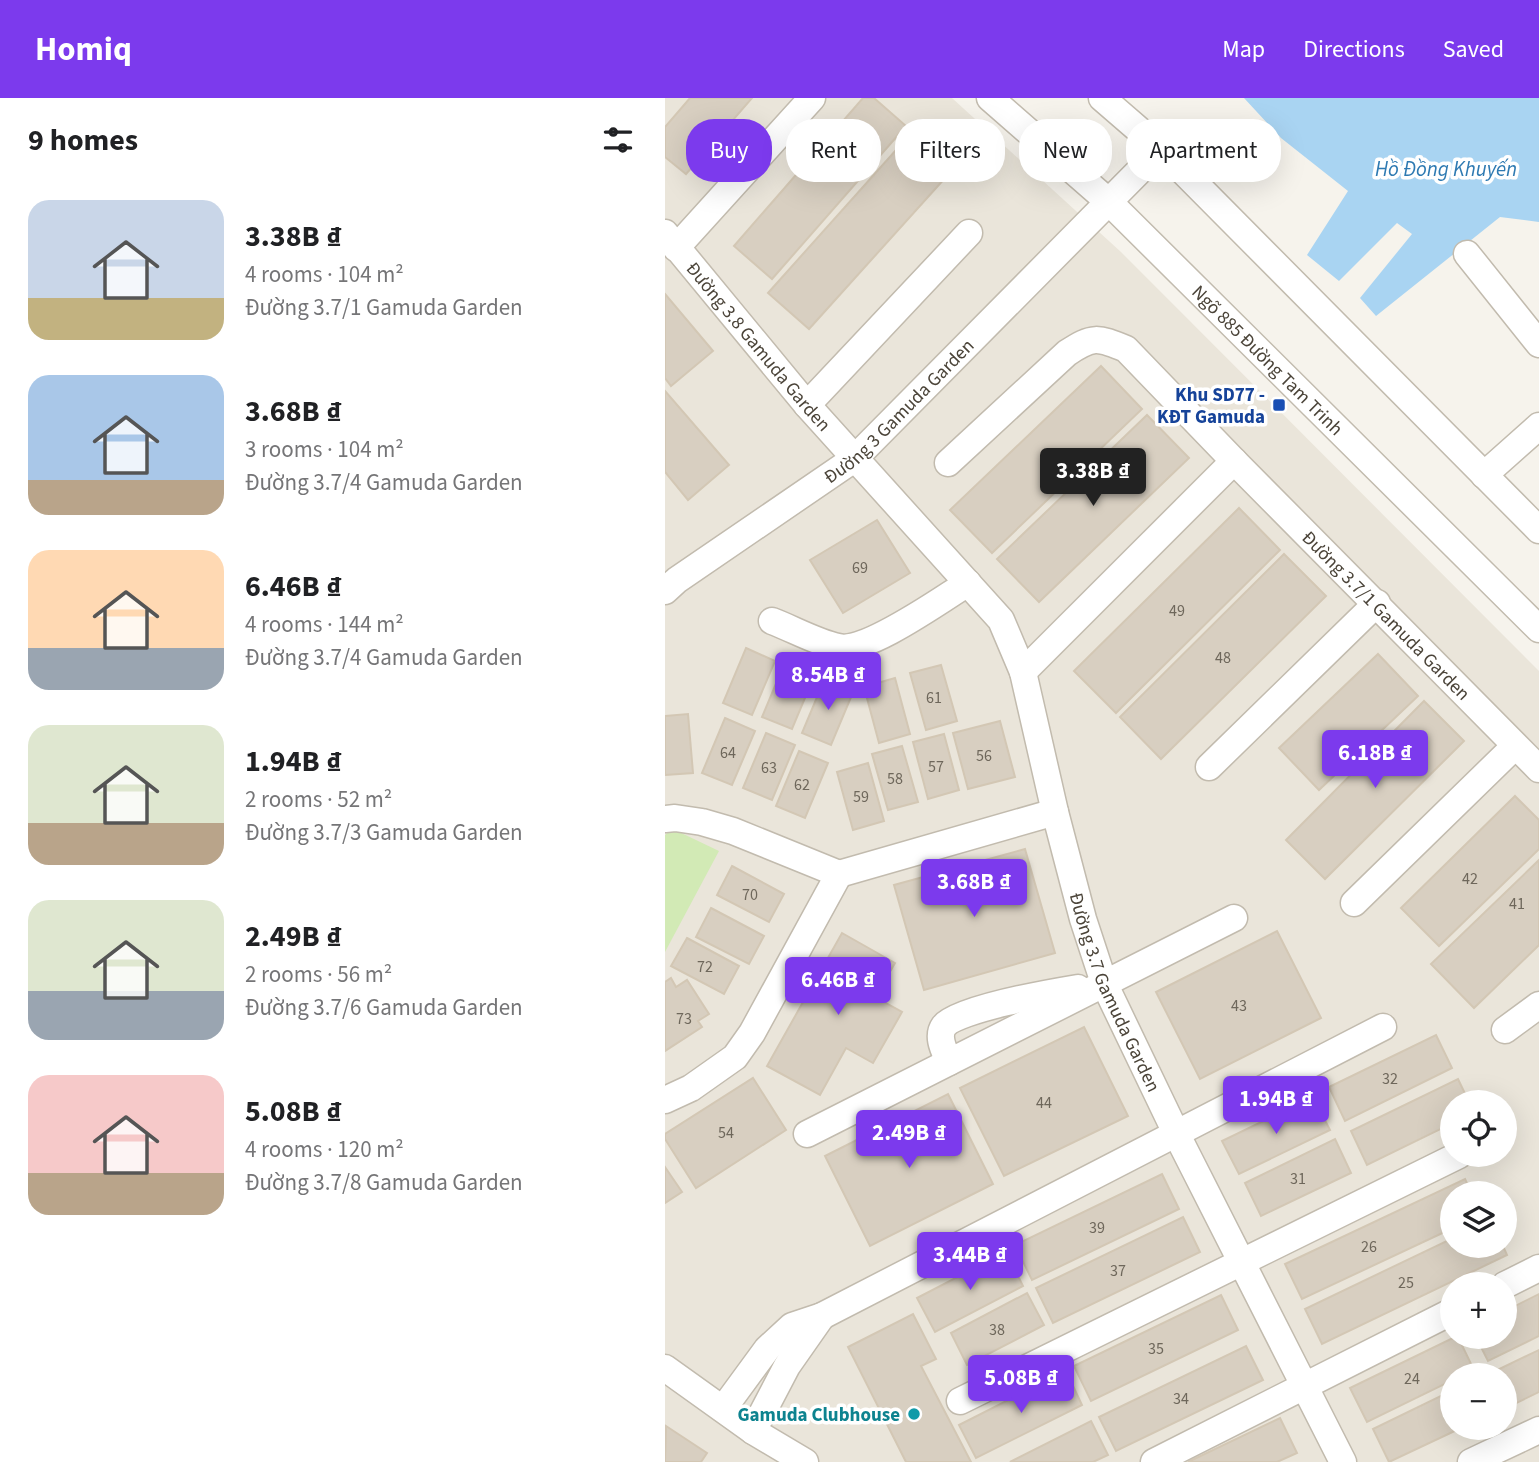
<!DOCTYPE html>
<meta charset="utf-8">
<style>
body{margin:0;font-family:"Source Sans 3",sans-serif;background:#f2f2f2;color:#202124;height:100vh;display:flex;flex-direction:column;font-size:26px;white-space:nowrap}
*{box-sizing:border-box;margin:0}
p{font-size:23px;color:#757577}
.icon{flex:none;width:38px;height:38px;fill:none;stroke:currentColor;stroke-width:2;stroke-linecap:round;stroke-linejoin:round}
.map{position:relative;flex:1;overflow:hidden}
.drawer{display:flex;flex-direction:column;background:#fff;width:665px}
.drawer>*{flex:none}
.guide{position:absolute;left:21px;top:21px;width:665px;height:63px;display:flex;gap:14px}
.fabs{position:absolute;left:775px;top:992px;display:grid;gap:14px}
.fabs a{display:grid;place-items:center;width:77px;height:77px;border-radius:50%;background:#fff;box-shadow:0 7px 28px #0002;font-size:35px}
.price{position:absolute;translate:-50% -60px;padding:0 16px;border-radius:7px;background:#7c3aed;color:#fff;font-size:23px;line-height:46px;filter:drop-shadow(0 2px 4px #0008)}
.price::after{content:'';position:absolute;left:50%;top:42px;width:21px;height:16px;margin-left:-10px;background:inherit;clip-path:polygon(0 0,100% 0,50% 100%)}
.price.on{background:#222;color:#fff}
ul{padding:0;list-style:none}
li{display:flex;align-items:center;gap:21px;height:175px;padding:0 28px}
li span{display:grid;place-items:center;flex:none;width:196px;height:140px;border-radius:21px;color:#555}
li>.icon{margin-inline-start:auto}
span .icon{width:84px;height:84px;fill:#fffc;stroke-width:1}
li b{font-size:30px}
h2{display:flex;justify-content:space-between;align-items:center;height:84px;padding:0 28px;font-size:30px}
.chip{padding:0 24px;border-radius:28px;background:#fff;box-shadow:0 7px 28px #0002;font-size:24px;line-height:63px}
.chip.on{background:#7c3aed;color:#fff}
header{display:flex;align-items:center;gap:42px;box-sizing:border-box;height:98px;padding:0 35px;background:#7c3aed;color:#fff}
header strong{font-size:33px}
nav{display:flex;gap:38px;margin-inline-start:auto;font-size:24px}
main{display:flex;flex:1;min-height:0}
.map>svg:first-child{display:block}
.residential{fill:#eae5da;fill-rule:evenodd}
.green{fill:#d2eab5}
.water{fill:#a9d4f2}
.building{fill:#d8cfc1;stroke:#d3c7b4;stroke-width:2}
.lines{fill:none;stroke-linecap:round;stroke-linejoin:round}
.minor-casing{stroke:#c2bbae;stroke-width:29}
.minor{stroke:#fff;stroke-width:26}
.transit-dot{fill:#1a4fb4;stroke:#fff;stroke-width:2.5}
.culture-dot{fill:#0f9aa8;stroke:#fff;stroke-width:2.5}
.labels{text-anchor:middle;stroke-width:7;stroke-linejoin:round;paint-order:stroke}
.number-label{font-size:16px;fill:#6e675b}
.street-label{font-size:19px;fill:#4b4439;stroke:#fff}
.transit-label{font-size:19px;font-weight:bold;fill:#164399;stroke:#fff;text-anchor:end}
.culture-label{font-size:19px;font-weight:bold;fill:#0d838f;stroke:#fff;text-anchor:end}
.water-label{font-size:21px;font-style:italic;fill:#2e7ab2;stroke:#fff}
</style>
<header>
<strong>Homiq</strong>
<nav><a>Map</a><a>Directions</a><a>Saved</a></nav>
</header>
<main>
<section class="drawer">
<h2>9 homes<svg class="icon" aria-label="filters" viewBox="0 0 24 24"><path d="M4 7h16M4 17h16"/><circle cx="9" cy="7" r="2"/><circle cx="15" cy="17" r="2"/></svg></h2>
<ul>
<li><span style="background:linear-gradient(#c9d6e8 70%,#c2b280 0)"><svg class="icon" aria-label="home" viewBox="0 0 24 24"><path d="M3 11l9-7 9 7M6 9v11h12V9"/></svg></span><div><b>3.38B ₫</b><p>4 rooms · 104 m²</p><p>Đường 3.7/1 Gamuda Garden</p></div></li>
<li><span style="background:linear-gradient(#a9c7e8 75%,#b9a48a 0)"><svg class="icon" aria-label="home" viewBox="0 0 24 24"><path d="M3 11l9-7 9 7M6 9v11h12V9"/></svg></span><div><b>3.68B ₫</b><p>3 rooms · 104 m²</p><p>Đường 3.7/4 Gamuda Garden</p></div></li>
<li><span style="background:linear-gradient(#ffd9b3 70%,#9aa5b1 0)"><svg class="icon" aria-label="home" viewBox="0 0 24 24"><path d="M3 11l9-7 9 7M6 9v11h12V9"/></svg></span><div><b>6.46B ₫</b><p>4 rooms · 144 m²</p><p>Đường 3.7/4 Gamuda Garden</p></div></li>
<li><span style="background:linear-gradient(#dfe7d0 70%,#b9a48a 0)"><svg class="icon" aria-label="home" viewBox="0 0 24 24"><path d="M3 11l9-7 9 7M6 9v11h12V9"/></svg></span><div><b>1.94B ₫</b><p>2 rooms · 52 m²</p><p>Đường 3.7/3 Gamuda Garden</p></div></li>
<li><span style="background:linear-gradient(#dfe7d0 65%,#9aa5b1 0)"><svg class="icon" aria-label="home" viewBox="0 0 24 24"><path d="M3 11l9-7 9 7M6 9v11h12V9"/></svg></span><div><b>2.49B ₫</b><p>2 rooms · 56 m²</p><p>Đường 3.7/6 Gamuda Garden</p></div></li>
<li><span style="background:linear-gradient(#f6c9c9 70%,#b9a48a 0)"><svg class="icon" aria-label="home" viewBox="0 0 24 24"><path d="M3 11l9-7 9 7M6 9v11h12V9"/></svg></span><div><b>5.08B ₫</b><p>4 rooms · 120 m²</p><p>Đường 3.7/8 Gamuda Garden</p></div></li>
</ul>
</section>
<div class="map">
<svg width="874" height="1364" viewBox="0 0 874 1364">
<rect width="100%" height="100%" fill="#f6f3ec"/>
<path class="residential" d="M0,0h287l169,154 418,419v791h-874zM788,1004h52v53h-52zM788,1096h52v52h-52zM788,1186h52v53h-52zM788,1278h52v52h-52z"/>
<polygon class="green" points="8,731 54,753 0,854 0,737"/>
<polygon class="water" points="579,0 874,0 874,124 835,119 711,218 695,200 747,136 732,125 674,183 642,157 683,93 616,40"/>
<g class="building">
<polygon points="25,0 87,0 21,76 0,59 0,29"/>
<polygon points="198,0 209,0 241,28 107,181 69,148"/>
<polygon points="249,32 290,69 144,231 103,195"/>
<polygon points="0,196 48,253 6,288 0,280"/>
<polygon points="436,268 477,311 327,455 285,412"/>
<polygon points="0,293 64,367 23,402 0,374"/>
<polygon points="482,317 524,360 374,504 332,461"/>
<polygon points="574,410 615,452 451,615 409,573"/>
<polygon points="212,422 245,475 178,515 145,462"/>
<polygon points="619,456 661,498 496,661 455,619"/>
<polygon points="81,550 110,563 87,617 58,605"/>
<polygon points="713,556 753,598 654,692 614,650"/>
<polygon points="120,564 150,576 127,631 97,619"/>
<polygon points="276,567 292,623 261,632 245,575"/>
<polygon points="160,580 189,592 166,647 137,635"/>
<polygon points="230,580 245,636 214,645 199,589"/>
<polygon points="759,603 799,643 660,781 621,742"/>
<polygon points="23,616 28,675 0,677 0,618"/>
<polygon points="60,620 90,633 67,687 37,675"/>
<polygon points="335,623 350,679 303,691 288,635"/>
<polygon points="101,635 130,647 107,702 78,690"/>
<polygon points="279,636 294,692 263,701 248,644"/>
<polygon points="237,648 253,704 223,712 207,656"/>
<polygon points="134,653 163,665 140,720 111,708"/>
<polygon points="203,665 219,723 188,732 172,674"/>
<polygon points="850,698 874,722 874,751 774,848 736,810"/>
<polygon points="360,751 390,855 259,892 229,787"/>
<polygon points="874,762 874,847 809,910 766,866"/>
<polygon points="67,768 119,796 104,824 52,797"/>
<polygon points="46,810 99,838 84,866 31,839"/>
<polygon points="612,833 656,920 535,981 491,894"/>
<polygon points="177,835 230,865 210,899 237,914 208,965 181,950 155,997 102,968"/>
<polygon points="22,840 74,868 59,896 6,868"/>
<polygon points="6,880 11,889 22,882 44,916 33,923 37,929 0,953 0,884"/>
<polygon points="419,929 463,1018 339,1078 295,990"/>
<polygon points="771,937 787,970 680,1023 664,989"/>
<polygon points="88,980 121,1032 31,1090 0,1041 0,1036"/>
<polygon points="793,981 804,1004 788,1004 788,1025 702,1067 686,1033"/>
<polygon points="283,996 328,1086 205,1148 160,1058"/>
<polygon points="648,999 665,1032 574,1076 557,1043"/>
<polygon points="670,1041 686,1075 596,1118 580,1085"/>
<polygon points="0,1069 17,1094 0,1105"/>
<polygon points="497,1076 514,1111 367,1182 350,1147"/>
<polygon points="800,1081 807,1096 788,1096 788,1130 637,1201 620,1166"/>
<polygon points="518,1119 535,1154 388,1225 371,1190"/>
<polygon points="788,1140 788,1148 838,1148 842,1157 657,1246 640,1211"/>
<polygon points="341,1154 358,1188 270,1234 252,1200"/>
<polygon points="362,1195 379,1227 302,1267 286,1235"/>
<polygon points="874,1196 874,1238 823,1263 811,1239 840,1239 840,1213"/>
<polygon points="556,1197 573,1232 426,1303 409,1268"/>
<polygon points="248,1216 271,1261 256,1268 306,1364 241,1364 183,1249"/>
<polygon points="790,1239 793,1239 809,1272 797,1278 788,1278 788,1282 702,1324 685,1290"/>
<polygon points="581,1248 598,1282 451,1353 434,1319"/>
<polygon points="874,1252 874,1294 843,1309 840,1304 840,1278 827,1278 826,1275"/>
<polygon points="401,1273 417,1307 311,1360 294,1327"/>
<polygon points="788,1292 788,1330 796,1330 724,1364 708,1331"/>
<polygon points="615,1320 632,1355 612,1364 523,1364"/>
<polygon points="426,1323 443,1357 428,1364 345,1364"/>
<polygon points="1,1328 42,1355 36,1364 0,1364"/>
</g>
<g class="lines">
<g class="minor-casing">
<g id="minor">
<path id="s1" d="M325,0l119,104 430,427"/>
<polyline points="437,0 496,51 874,432"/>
<path id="s2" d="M0,135l142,172 194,215 22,52 32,140 28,107 21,64 72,150 167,329"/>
<polyline points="11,150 147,0"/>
<polyline points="802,156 874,246"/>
<polyline points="142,307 304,135"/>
<path id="s3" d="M283,365l119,-110c26,-17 30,-16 59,-4l108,112 305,308"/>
<polyline points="819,377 874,328"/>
<path id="s4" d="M0,493l12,-11 177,-121 307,-310"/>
<path d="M107,523c21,8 44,21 66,26 28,7 104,-48 130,-64"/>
<polyline points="358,574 569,363"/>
<polyline points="544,669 712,505"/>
<polyline points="0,721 10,720 37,724 68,733 174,776 390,714"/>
<polyline points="689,805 850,648"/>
<polyline points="840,932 874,907"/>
<path d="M284,964c-4,-10 -13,-25 -5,-36 13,-17 110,-34 134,-38"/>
<polyline points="0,1002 26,990 70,959 87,935 174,776"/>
<polyline points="142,1036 569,820"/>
<polyline points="840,1187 874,1170"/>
<polyline points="0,1270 88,1333 140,1364"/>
<polyline points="295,1303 794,1057"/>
<polyline points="58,1311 102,1251 127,1228 157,1218 718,929"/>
<polyline points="88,1333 122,1268 157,1218"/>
<polyline points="489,1364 788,1213"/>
<polyline points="806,1364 874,1332"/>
</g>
</g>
<use href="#minor" class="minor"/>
</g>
<rect class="transit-dot" x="607" y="300" width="14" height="14" rx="3.5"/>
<circle class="culture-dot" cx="249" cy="1316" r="7"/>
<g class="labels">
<g class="number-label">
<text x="195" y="475">69</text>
<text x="512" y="518">49</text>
<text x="558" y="565">48</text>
<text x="269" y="605">61</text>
<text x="63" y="660">64</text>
<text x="319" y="663">56</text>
<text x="271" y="674">57</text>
<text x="104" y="675">63</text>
<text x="230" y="686">58</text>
<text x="137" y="692">62</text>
<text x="196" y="704">59</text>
<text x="805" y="786">42</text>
<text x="85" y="802">70</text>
<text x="852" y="811">41</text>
<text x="40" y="874">72</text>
<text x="574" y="913">43</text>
<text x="19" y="926">73</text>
<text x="725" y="986">32</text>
<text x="379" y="1010">44</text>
<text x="61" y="1040">54</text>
<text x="633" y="1086">31</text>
<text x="432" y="1135">39</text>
<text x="704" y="1154">26</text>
<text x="453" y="1178">37</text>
<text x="741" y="1190">25</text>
<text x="332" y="1237">38</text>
<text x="491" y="1256">35</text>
<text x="747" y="1286">24</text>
<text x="516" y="1306">34</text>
</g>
<g class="street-label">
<text dy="7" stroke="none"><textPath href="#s2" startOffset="147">Đường 3.8 Gamuda Garden</textPath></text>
<text dy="7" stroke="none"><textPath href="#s1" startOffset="382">Ngõ 885 Đường Tam Trinh</textPath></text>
<text dy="7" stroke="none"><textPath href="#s4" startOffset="296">Đường 3 Gamuda Garden</textPath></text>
<text dy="7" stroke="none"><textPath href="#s3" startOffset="598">Đường 3.7/1 Gamuda Garden</textPath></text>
<text dy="7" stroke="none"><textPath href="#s2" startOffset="903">Đường 3.7 Gamuda Garden</textPath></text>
</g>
<g class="transit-label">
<text x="600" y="303">Khu SD77 -<tspan x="600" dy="22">KĐT Gamuda</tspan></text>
</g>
<g class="culture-label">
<text x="235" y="1323">Gamuda Clubhouse</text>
</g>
<g class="water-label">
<text x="781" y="78">Hồ Đồng Khuyến</text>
</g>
</g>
</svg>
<div class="fabs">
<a><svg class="icon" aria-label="locate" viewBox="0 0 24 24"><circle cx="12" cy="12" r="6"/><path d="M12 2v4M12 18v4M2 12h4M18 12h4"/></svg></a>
<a><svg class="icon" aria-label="layers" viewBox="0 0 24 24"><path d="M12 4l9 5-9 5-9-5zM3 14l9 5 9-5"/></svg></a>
<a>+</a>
<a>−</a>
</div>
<b class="price on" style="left:428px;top:410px">3.38B ₫</b>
<b class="price" style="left:163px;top:614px">8.54B ₫</b>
<b class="price" style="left:710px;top:692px">6.18B ₫</b>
<b class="price" style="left:309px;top:821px">3.68B ₫</b>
<b class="price" style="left:173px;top:919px">6.46B ₫</b>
<b class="price" style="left:611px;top:1038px">1.94B ₫</b>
<b class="price" style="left:244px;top:1072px">2.49B ₫</b>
<b class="price" style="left:305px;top:1194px">3.44B ₫</b>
<b class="price" style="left:356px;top:1317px">5.08B ₫</b>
<div class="guide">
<a class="chip on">Buy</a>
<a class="chip">Rent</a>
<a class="chip">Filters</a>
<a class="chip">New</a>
<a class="chip">Apartment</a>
</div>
</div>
</main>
